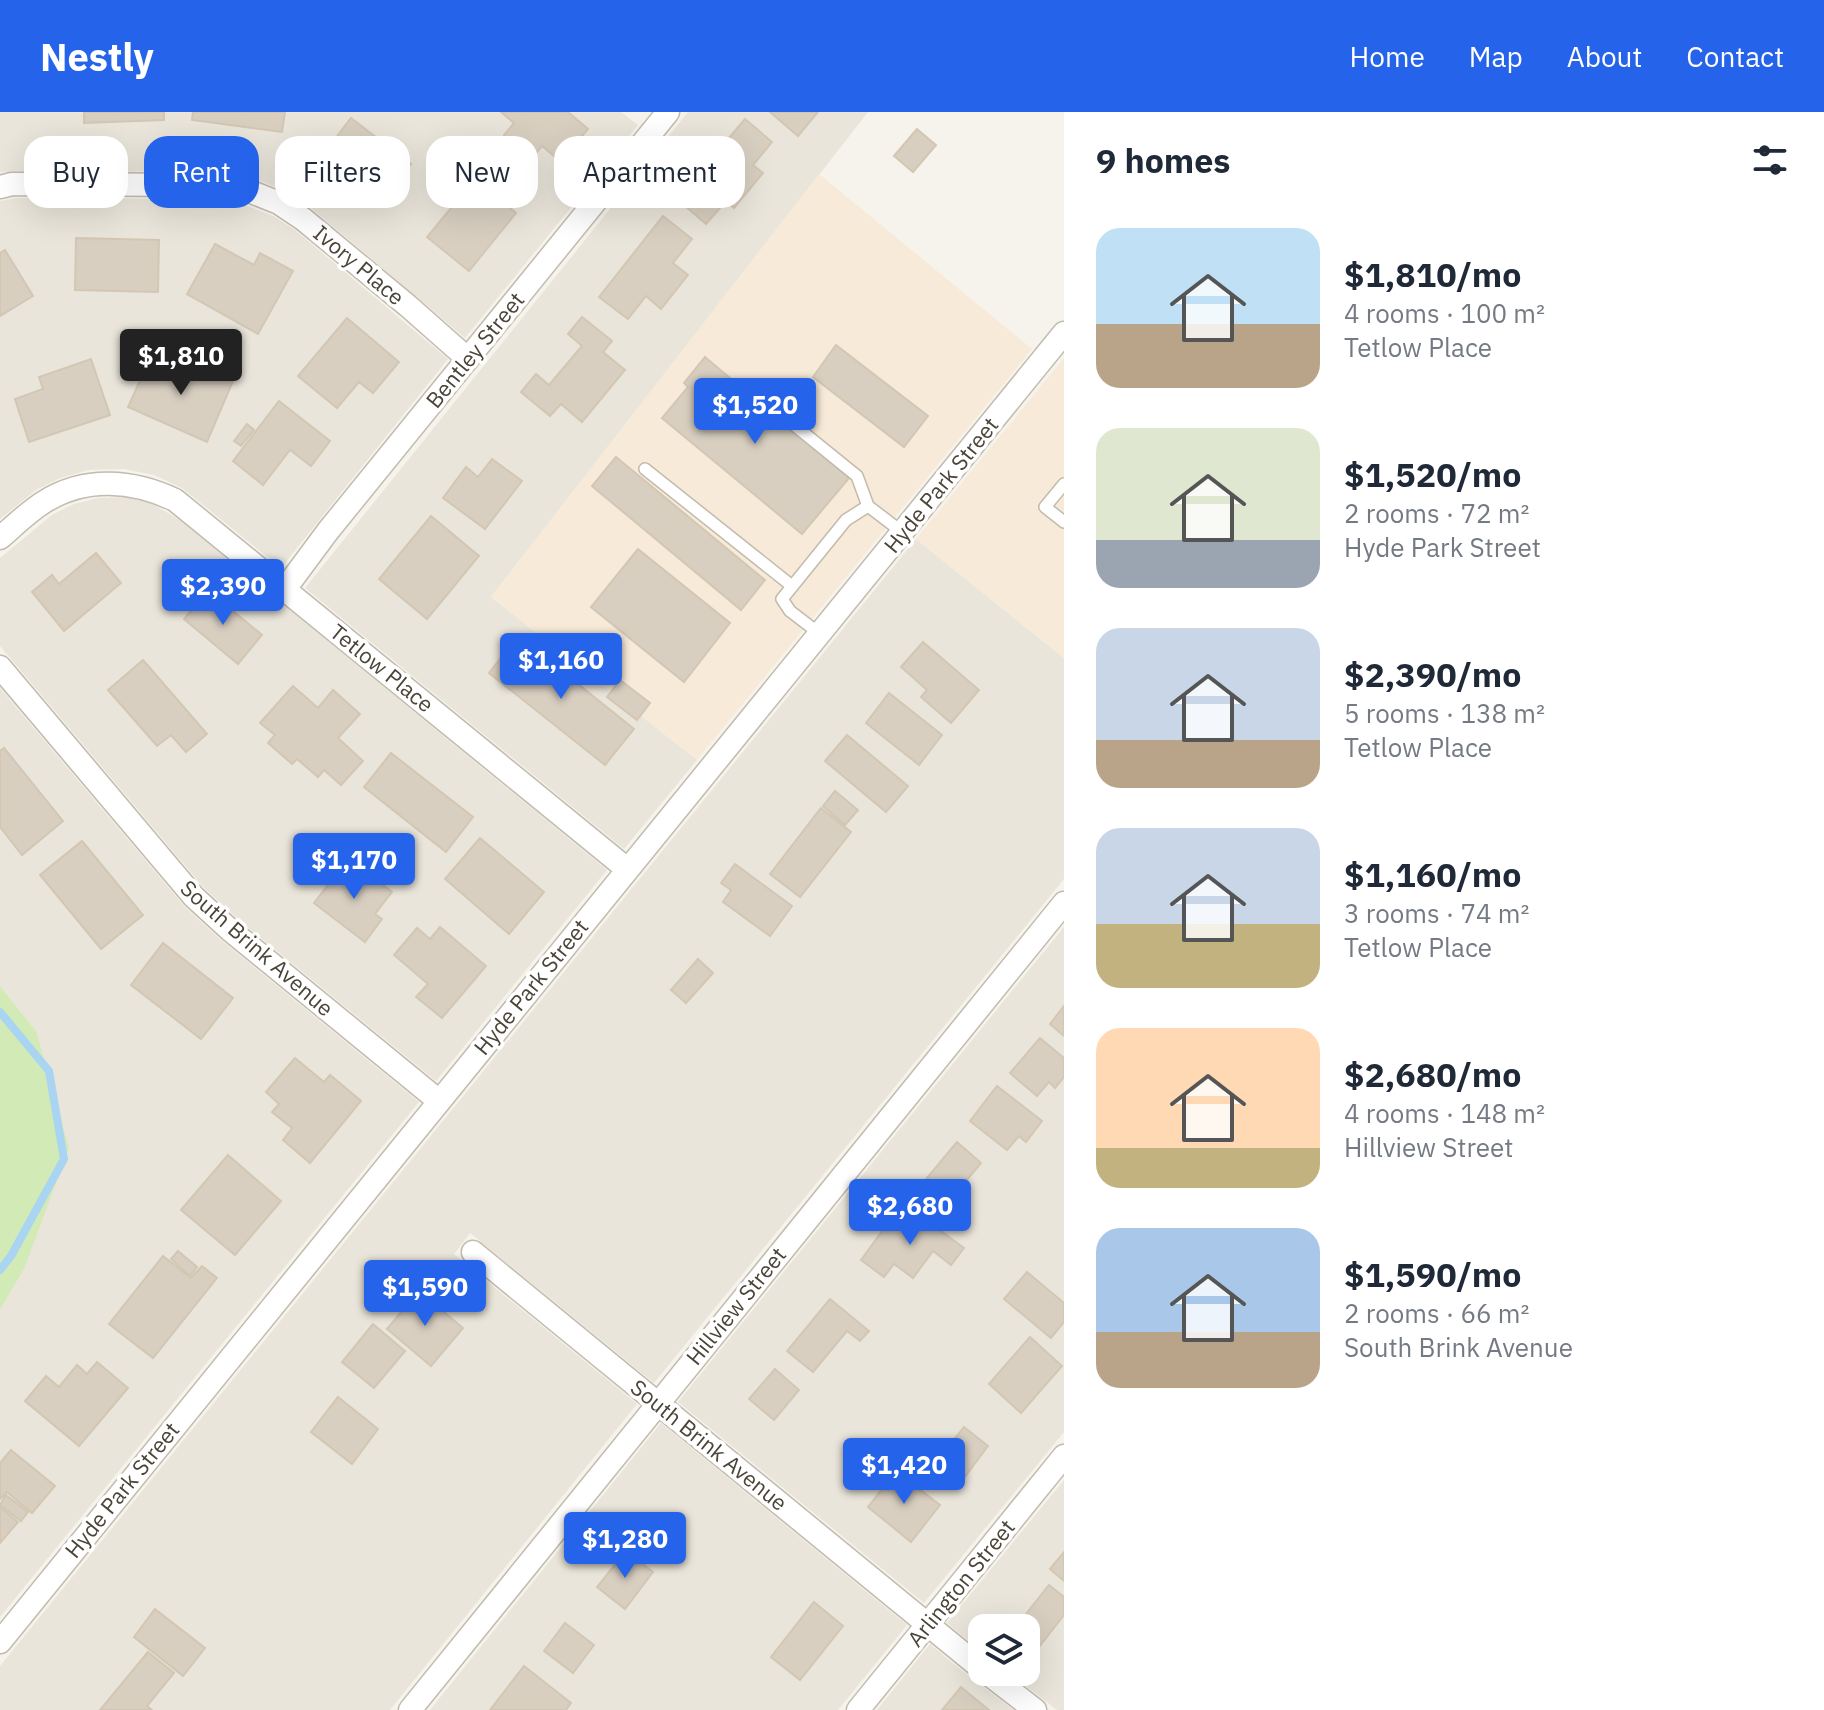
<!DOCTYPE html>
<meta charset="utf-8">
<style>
body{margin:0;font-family:"IBM Plex Sans",sans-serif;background:#f6f6f7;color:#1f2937;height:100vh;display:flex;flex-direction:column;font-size:30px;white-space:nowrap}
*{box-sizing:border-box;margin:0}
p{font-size:26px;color:#747a83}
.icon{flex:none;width:44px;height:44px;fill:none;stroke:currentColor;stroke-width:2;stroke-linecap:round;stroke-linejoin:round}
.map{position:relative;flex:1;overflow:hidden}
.side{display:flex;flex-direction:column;background:#fff;width:760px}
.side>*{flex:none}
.top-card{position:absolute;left:24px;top:24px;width:760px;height:72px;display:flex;gap:16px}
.buttons{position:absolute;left:968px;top:1502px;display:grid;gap:16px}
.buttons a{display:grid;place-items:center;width:72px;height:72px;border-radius:16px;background:#fff;box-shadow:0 8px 32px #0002;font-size:40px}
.price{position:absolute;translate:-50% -68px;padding:0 18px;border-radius:8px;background:#2563eb;color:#fff;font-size:26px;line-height:52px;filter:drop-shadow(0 2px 4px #0008)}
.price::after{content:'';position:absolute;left:50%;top:48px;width:24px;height:18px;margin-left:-12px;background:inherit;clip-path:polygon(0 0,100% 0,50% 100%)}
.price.on{background:#222;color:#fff}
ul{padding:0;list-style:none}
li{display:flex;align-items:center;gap:24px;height:200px;padding:0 32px}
li span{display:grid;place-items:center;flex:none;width:224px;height:160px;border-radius:24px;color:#555}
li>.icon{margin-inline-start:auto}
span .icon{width:96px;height:96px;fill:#fffc;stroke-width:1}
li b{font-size:34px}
h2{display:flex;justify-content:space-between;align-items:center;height:96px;padding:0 32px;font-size:34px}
.tag{padding:0 28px;border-radius:24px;background:#fff;box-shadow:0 8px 32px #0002;font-size:28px;line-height:72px}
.tag.on{background:#2563eb;color:#fff}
header{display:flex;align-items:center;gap:48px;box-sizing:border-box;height:112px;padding:0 40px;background:#2563eb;color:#fff}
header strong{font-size:38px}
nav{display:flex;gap:44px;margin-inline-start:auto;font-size:28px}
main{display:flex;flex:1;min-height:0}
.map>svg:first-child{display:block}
.residential{fill:#eae5da}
.commercial{fill:#f7ead8}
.green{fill:#d2eab5}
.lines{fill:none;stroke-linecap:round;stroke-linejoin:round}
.stream{stroke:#a9d4f2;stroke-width:8}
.building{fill:#d8cfc1;stroke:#d3c7b4;stroke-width:2}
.lane-casing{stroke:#c2bbae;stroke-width:14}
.street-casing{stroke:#c2bbae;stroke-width:25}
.lane{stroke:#fff;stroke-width:11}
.street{stroke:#fff;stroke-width:22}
.labels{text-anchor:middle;stroke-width:7;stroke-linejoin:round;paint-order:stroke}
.street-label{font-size:22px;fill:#4b4439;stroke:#fff}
</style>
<header>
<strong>Nestly</strong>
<nav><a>Home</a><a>Map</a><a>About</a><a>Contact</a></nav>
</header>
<main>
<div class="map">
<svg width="1064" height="1598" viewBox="0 0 1064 1598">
<rect width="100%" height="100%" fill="#f6f3ec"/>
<g class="residential">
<polygon points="0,0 621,0 638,13 465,226 311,96 283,78 253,66 209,59 0,60"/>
<polygon points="688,0 868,0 491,485 697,648 624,737 305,476"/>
<polygon points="15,86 211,87 245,93 273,104 295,118 448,247 281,456 182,376 154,363 124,357 89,358 60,366 36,378 0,407 0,89"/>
<polygon points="126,385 149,390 180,408 607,758 436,969 239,808 204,776 0,534 0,446 52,403 74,392 98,386"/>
<polygon points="916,427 1064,546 1064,767 654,1271 470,1121 454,1142 637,1292 390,1598 0,1598 0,1554"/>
<polygon points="0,576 185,795 221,828 419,990 0,1505 0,1198 24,1157 36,919 0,874"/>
<polygon points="1064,815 1064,1320 924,1491 678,1290"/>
<polygon points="661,1311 907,1513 838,1598 430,1598"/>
<polygon points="1064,1368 1064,1598 1057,1598 1008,1560 1026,1560 1026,1516 982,1516 982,1540 947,1511"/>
<polygon points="930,1532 950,1549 1013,1598 877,1598"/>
</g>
<g class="commercial">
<polygon points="819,62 1032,237 697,648 491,485"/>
<polygon points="1064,246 1064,546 916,427"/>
</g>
<polygon class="green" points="0,874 36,919 69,1036 24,1157 0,1198"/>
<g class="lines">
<polyline class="stream" points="0,900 49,959 64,1047 11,1144 0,1158"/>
</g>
<g class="building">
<polygon points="84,0 164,0 164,8 84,11"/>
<polygon points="193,0 285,0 282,20 192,8"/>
<polygon points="501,0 568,0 588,17 561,50 542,34 532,46 504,23 514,11"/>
<polygon points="770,0 818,0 798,24"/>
<polygon points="351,6 411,52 385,86 325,40"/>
<polygon points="745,7 772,30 753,53 763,61 734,96 726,89 706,112 677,87"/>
<polygon points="917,17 936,33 913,60 894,44"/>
<polygon points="475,67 516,101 469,159 427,125"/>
<polygon points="663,104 692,127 673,151 688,163 661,197 646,184 628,207 599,185"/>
<polygon points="76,126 159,128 158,180 75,178"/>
<polygon points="215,132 254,153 260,141 293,159 258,222 187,182"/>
<polygon points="5,138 33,184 0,204 0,141"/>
<polygon points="582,205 612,229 603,240 625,258 582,310 561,292 550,304 521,280 536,262 549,273 582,234 568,222"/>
<polygon points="347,206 399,250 373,281 359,270 337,296 298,264"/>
<polygon points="836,233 928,304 904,335 813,265"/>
<polygon points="152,242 198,262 201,254 233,269 207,330 128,295"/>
<polygon points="705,245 849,366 802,422 662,306 688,275 684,271"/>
<polygon points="91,247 110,303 29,330 15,287 43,277 39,265"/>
<polygon points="279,289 330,329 311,354 290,338 263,373 233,349"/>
<polygon points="247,312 254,318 241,334 234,329"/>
<polygon points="616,345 765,468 741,498 592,374"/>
<polygon points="492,347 522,369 485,417 443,386 466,355 478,365"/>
<polygon points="431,404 479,444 427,507 379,467"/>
<polygon points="638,437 730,511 684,570 591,495"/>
<polygon points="96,441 121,471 64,519 32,480 52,463 59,472"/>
<polygon points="208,478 262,523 238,552 184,507"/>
<polygon points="518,524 634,617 605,653 489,561"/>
<polygon points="923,530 979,578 951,611 921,585 927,578 901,555"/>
<polygon points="143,548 207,622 186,640 171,623 157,634 108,578"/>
<polygon points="620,568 650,591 637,608 607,585"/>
<polygon points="293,574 318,596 333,578 360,602 338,626 363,649 341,673 324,658 318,665 297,647 292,652 268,631 275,623 260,611"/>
<polygon points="889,581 942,623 919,653 866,611"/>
<polygon points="847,623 908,674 886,700 825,649"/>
<polygon points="4,636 63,709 22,743 0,715 0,639"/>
<polygon points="391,641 473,705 446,740 364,675"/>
<polygon points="835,679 858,698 845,713 823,694"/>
<polygon points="821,696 851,720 800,785 770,762"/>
<polygon points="480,726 544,780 509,822 445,767"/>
<polygon points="82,729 143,803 101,837 40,763"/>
<polygon points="344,752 359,764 363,758 392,780 375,802 382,807 365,830 314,791"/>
<polygon points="735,752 792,794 770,824 723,790 731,778 721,771"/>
<polygon points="440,815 486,854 442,906 416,885 428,872 394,843 417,816 430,827"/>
<polygon points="163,831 233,886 201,927 131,873"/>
<polygon points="698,847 713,861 686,891 671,878"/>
<polygon points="1064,894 1064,924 1050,912"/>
<polygon points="1040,926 1064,946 1064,965 1055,976 1049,970 1037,984 1010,961"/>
<polygon points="295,946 324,970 330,963 361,989 310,1051 283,1028 292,1016 272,1000 279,992 266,980"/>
<polygon points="997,974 1042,1009 1026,1030 1019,1024 1007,1038 970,1009"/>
<polygon points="957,1030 981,1051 941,1099 916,1079"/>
<polygon points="228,1043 281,1089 235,1143 181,1098"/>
<polygon points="915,1100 964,1136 951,1153 933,1139 913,1166 894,1152 884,1165 861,1148 891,1107 903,1116"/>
<polygon points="178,1139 197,1155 190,1164 171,1147"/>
<polygon points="163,1144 191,1166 202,1154 217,1166 153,1246 109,1212"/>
<polygon points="1027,1160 1064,1191 1064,1210 1051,1226 1004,1187"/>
<polygon points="419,1179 463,1216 431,1254 387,1217"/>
<polygon points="830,1187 869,1219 860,1229 847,1219 813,1260 787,1239"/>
<polygon points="373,1212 405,1239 374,1276 342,1250"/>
<polygon points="1030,1225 1062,1254 1021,1301 989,1272"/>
<polygon points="97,1250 128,1276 79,1334 25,1289 46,1264 59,1275 77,1253 87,1262"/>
<polygon points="775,1257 799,1278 774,1308 749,1287"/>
<polygon points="338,1285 378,1317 352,1352 311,1320"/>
<polygon points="964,1315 988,1334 958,1374 933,1354"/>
<polygon points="11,1338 55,1374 32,1401 7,1380 0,1387 0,1351"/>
<polygon points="896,1359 940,1393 911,1430 868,1395"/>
<polygon points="6,1383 28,1400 21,1409 0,1393"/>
<polygon points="0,1395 18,1410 0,1431"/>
<polygon points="626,1439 653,1460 625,1497 597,1475"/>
<polygon points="1064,1440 1064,1469 1050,1457"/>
<polygon points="1049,1473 1064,1485 1064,1503 1035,1540 1026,1533 1026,1516 1015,1516"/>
<polygon points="814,1490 843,1514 800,1568 771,1545"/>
<polygon points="155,1497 205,1536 183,1564 134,1525"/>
<polygon points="565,1511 594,1533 573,1561 544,1539"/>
<polygon points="148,1540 174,1561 147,1594 152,1598 100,1598"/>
<polygon points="524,1554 571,1591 566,1598 490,1598"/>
<polygon points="961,1575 989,1598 942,1598"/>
</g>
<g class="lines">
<g class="lane-casing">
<g id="lane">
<polyline points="746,274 857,364 868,394 902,420"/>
<polyline points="645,357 792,474"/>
<polyline points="1064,372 1045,395 1064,410"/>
<polyline points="820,522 790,499 782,487 846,408 868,394"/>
</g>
</g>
<g class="street-casing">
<g id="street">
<polyline points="0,75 12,72 210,73 249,79 279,91 303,107 408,194 468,247"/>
<path d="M0,426c14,-12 28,-26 44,-36 41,-26 89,-22 131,-2l452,369"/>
<polyline points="285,477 328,419 668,0"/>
<polyline points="0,555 194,785 230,818 439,989"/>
<polyline points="473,1140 982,1557"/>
<polyline points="0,1530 1064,221"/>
<polyline points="986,1560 1035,1598"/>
<polyline points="410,1598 1064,791"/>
<polyline points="858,1598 1064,1344"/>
</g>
</g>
<use href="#lane" class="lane"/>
<use href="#street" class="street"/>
</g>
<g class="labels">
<g class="street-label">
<text transform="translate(359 153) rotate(40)" y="8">Ivory Place</text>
<text transform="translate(475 238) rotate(-51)" y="8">Bentley Street</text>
<text transform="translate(941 373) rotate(-51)" y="8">Hyde Park Street</text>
<text transform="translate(382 556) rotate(39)" y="8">Tetlow Place</text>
<text transform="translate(257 836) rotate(41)" y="8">South Brink Avenue</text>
<text transform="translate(531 875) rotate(-51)" y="8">Hyde Park Street</text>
<text transform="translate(736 1194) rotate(-51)" y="8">Hillview Street</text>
<text transform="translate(709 1333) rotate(39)" y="8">South Brink Avenue</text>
<text transform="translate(122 1378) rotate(-51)" y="8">Hyde Park Street</text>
<text transform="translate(961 1471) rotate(-51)" y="8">Arlington Street</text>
</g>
</g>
</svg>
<div class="buttons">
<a><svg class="icon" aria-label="layers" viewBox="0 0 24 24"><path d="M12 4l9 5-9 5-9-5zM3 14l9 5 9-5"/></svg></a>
</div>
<b class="price on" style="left:181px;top:285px">$1,810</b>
<b class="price" style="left:755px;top:334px">$1,520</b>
<b class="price" style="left:223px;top:515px">$2,390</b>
<b class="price" style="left:561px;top:589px">$1,160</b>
<b class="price" style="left:354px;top:789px">$1,170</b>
<b class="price" style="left:910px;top:1135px">$2,680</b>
<b class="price" style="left:425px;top:1216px">$1,590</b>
<b class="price" style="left:904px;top:1394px">$1,420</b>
<b class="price" style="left:625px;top:1468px">$1,280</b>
<div class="top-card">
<a class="tag">Buy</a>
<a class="tag on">Rent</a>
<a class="tag">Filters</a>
<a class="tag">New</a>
<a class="tag">Apartment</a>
</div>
</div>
<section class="side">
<h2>9 homes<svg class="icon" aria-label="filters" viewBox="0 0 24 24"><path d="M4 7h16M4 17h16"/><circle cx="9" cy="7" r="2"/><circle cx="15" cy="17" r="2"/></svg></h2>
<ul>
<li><span style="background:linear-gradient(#bfe0f5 60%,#b9a48a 0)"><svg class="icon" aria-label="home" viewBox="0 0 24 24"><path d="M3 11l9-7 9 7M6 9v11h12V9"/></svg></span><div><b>$1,810/mo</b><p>4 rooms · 100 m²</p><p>Tetlow Place</p></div></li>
<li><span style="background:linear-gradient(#dfe7d0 70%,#9aa5b1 0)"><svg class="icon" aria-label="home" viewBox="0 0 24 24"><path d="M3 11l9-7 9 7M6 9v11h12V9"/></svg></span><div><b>$1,520/mo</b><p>2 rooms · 72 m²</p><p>Hyde Park Street</p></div></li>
<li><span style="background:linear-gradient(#c9d6e8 70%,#b9a48a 0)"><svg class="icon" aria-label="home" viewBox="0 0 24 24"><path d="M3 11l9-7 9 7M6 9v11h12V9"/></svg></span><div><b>$2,390/mo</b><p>5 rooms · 138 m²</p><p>Tetlow Place</p></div></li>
<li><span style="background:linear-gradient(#c9d6e8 60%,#c2b280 0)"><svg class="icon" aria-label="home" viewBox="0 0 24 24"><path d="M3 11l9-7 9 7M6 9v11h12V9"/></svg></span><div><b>$1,160/mo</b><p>3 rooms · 74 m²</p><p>Tetlow Place</p></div></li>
<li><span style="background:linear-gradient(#ffd9b3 75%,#c2b280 0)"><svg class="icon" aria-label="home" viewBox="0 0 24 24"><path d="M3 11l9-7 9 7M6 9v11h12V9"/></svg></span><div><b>$2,680/mo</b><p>4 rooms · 148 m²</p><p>Hillview Street</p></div></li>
<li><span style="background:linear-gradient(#a9c7e8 65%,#b9a48a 0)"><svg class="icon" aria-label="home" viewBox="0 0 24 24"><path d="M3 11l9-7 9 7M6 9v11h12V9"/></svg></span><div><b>$1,590/mo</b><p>2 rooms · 66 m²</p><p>South Brink Avenue</p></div></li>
</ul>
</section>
</main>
